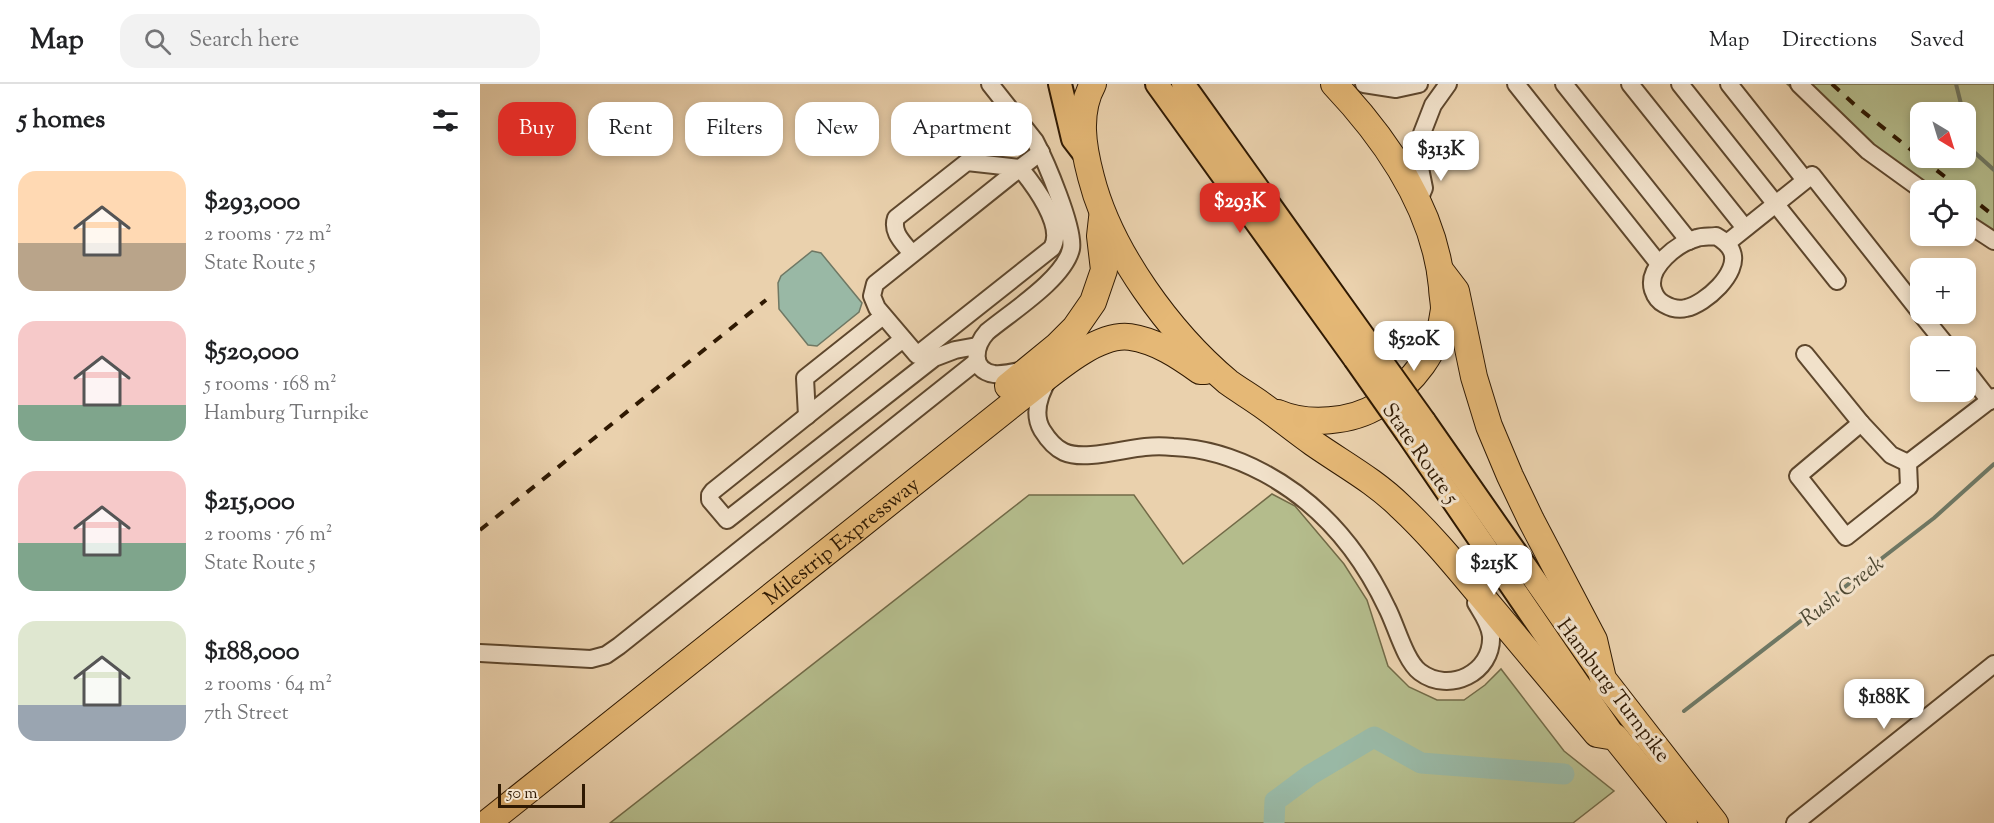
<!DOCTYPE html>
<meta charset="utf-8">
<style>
body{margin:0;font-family:"Sorts Mill Goudy",serif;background:#f2f2f2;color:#202124;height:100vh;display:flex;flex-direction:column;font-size:22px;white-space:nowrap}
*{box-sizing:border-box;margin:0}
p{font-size:20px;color:#757577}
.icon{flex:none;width:33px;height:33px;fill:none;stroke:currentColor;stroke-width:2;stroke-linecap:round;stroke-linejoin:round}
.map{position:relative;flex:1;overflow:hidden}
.drawer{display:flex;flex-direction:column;background:#fff;width:480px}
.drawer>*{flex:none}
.banner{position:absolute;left:18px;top:18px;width:570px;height:54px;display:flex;gap:12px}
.needle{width:39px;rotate:142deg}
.buttons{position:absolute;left:1430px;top:18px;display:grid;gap:12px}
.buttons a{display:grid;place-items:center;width:66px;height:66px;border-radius:12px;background:#fff;box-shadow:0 3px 9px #0003;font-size:30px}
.scale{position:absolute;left:18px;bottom:15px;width:87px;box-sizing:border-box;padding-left:6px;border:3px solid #2f1902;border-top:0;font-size:16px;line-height:21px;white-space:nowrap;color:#2f1902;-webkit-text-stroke:4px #f1e1ca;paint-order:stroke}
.price{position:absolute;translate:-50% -51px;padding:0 14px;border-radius:12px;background:#fff;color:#222;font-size:20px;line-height:39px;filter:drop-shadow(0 2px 3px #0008)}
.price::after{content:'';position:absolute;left:50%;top:36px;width:18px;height:14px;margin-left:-9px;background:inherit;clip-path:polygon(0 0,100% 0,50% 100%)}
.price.on{background:#d93025;color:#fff}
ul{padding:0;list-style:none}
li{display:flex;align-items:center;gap:18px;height:150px;padding:0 18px}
li span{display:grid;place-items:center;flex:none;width:168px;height:120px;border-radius:18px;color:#555}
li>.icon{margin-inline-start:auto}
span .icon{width:72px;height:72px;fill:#fffc;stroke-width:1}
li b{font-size:26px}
h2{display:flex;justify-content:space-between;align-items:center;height:72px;padding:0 18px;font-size:26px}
.tag{padding:0 21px;border-radius:18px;background:#fff;box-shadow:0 3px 9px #0003;font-size:21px;line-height:54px}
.tag.on{background:#d93025;color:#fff}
header{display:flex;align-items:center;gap:36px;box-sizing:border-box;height:84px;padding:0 30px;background:#fff;border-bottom:2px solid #e0e0e0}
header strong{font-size:28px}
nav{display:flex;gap:33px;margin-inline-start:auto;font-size:21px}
.search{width:420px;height:54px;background:#f2f2f2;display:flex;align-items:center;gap:15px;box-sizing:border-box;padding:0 21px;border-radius:18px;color:#757577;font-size:22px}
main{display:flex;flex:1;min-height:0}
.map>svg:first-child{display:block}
.green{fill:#b4bc8c;stroke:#726a47;stroke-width:1.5;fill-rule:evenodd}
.water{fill:#99b8a5;stroke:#6f7864;stroke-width:1.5}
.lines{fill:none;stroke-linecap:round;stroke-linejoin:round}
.stream{stroke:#6f7864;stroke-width:4}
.river{stroke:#99b8a5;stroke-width:21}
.minor-casing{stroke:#5e472d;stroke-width:20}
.major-casing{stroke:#2f1902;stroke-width:26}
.highway-casing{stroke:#2f1902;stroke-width:28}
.minor{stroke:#f1e1ca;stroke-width:16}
.major{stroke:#e5b876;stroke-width:22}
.highway{stroke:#e5b876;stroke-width:26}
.rail{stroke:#2f1902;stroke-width:4;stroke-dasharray:10 10;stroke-linecap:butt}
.major-bridge-casing{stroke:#2f1902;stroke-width:26;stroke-linecap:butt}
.major-bridge{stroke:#e5b876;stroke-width:22}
.labels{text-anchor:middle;stroke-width:6;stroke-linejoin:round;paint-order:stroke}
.street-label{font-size:21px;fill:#2f1902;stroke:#f1e1ca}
.water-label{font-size:22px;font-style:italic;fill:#4f4933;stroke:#f1e1ca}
</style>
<header>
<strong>Map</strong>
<div class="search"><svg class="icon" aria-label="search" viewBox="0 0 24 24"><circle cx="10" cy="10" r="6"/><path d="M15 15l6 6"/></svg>Search here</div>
<nav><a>Map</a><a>Directions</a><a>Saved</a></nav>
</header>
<main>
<section class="drawer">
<h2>5 homes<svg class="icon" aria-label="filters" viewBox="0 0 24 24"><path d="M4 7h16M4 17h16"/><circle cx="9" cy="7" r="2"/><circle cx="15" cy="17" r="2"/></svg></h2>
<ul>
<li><span style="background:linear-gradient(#ffd9b3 60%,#b9a48a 0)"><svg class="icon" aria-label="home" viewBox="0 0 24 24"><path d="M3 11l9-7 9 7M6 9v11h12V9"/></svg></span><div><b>$293,000</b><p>2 rooms · 72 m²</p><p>State Route 5</p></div></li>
<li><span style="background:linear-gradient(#f6c9c9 70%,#7fa58c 0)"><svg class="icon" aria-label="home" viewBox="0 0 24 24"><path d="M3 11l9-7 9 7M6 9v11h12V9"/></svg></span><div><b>$520,000</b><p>5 rooms · 168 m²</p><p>Hamburg Turnpike</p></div></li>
<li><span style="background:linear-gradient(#f6c9c9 60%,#7fa58c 0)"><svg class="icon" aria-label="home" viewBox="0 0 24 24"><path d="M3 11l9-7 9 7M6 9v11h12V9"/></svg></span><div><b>$215,000</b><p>2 rooms · 76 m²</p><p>State Route 5</p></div></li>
<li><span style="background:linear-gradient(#dfe7d0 70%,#9aa5b1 0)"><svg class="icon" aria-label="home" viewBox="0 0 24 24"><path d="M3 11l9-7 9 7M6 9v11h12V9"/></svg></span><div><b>$188,000</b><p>2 rooms · 64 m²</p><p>7th Street</p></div></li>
</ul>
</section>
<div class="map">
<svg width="1514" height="739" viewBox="0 0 1514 739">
<rect width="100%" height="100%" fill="#ead1ad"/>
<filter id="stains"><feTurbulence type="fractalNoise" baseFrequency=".00333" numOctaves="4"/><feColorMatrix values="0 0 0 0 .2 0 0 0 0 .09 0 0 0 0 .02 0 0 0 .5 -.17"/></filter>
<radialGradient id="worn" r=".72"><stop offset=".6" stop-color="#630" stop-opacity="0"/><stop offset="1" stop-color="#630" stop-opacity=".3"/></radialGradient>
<g class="green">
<path d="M1307,0h207v164l-29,-19v-39h-45l-75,-53zM1440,28h45v46h-45z"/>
<polygon points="792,410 815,422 864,480 887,516 908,582 929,603 957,616 984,616 1005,601 1021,585 1084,667 1134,707 1093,739 130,739 549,411 654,411 703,480"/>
</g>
<polygon class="water" points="332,167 341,169 382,219 379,228 337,262 328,261 299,225 298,199 301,192"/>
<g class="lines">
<g class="stream">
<polyline points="1476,0 1483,28"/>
<polyline points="1485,36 1493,67 1514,86"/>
<polyline points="1204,627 1454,434 1514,380"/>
</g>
<polyline class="river" points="794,739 795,717 830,691 894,653 941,679 1084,690"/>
<g class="minor-casing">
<g id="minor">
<path d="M510,0l45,57c10,19 40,88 36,108 -7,30 -60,63 -84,83 -12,13 -18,38 7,42 10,1 21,-2 30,-4"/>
<polyline points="884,0 916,5 939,0"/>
<polyline points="1036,0 1179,180"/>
<polyline points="1084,0 1209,157"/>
<polyline points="1150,0 1265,144"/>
<polyline points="1200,0 1357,197"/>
<polyline points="1249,0 1325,96"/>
<polyline points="1319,0 1388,67 1442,106"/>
<polyline points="938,118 944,104 938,74 939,57 953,21 968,0"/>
<polyline points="1485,138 1514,157"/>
<path d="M1236,152c7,4 13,8 16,16 8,21 -27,52 -46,56 -7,2 -15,0 -22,-4 -6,-3 -9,-8 -11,-14 -7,-23 25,-47 44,-52 6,-2 13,-1 19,-2z"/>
<polyline points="1247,159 1332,91 1440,228"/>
<path d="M432,170c-8,-11 -21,-21 -16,-36l71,-56 53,6c14,17 45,58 32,80l-135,107 -40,-47 -5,-12 3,-12 145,-116 21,-16"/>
<polyline points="1441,230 1467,262"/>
<polyline points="423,255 233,407 230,411 230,416 247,436 454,274 475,266 497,262"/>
<polyline points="1325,270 1381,339 1318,392 1366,453 1429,403 1428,379 1514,313"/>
<polyline points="1485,285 1510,317"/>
<path d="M569,294c-9,15 -17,35 -7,52 5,8 13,18 22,22 20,9 59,-3 81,-5 9,-1 19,-1 28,0 31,1 63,11 91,26 56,30 96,78 123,135 9,17 18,53 33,64 29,22 73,1 71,-36 -1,-12 -9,-23 -15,-33"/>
<polyline points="327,332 325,294 403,232"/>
<polyline points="1381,339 1411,371 1428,379"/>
<polyline points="0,569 111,575 126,571 139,562 497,277"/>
<polyline points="1315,739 1514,580"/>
</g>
</g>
<g class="major-casing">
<g id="major">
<polyline points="580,0 593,55 603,68"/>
<polyline points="677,0 875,275"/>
<polyline points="703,0 891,263"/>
<polyline points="944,337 1121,591"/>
<polyline points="927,349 1135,653"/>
</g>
</g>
<g class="highway-casing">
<g id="highway">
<path d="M613,0c-16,29 -10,63 -2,93 19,75 79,156 137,205 11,8 23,15 34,23 17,12 34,26 51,38 30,21 62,38 88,64 30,28 56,60 82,91 38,45 76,91 114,136l18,3 69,86"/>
<polyline points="960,186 976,207 994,293 1009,342 1030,392 1051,436 1114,556 1123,595 1235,739"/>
<polyline points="528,302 578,261 595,244 613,218 624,186 620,152 622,134"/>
<path d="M798,329c30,13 74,9 101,-8 33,-21 61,-55 65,-96 0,-7 -2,-15 -2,-22 -7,-77 -56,-148 -108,-203"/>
<path id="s1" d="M7,739l533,-425c27,-20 75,-66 110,-61 27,4 49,19 70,34h5"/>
</g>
</g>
<use href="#minor" class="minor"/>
<use href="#major" class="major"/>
<use href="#highway" class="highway"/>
<g class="rail">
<polyline points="1352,0 1376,22 1440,73"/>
<polyline points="1441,74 1482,106"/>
<polyline points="1485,109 1514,132"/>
<polyline points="0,446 286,216"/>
</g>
<g class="major-bridge-casing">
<g id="major-bridge">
<polyline points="891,263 944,337"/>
<polyline points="875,275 927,349"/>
</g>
</g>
<use href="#major-bridge" class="major-bridge"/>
</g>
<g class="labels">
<g class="street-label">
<text transform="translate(941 369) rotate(55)" y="7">State Route 5</text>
<text dy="7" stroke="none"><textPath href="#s1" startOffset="453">Milestrip Expressway</textPath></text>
<text transform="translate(1134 606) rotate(53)" y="7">Hamburg Turnpike</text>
</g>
<g class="water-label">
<text transform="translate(1361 506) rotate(-38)" y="8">Rush Creek</text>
</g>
</g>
<rect width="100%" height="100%" filter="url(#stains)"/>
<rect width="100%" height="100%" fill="url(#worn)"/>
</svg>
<div class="buttons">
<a><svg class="needle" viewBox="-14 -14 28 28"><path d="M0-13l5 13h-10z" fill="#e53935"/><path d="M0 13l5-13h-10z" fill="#757577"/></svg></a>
<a><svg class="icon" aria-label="locate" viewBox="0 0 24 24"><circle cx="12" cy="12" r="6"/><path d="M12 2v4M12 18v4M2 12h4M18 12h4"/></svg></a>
<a>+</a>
<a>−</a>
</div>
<div class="scale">50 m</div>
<b class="price" style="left:961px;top:98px">$313K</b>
<b class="price on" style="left:760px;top:150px">$293K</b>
<b class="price" style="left:934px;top:288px">$520K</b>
<b class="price" style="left:1014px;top:512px">$215K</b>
<b class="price" style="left:1404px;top:646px">$188K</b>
<div class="banner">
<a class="tag on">Buy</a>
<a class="tag">Rent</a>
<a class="tag">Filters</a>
<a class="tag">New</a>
<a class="tag">Apartment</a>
</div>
</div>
</main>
